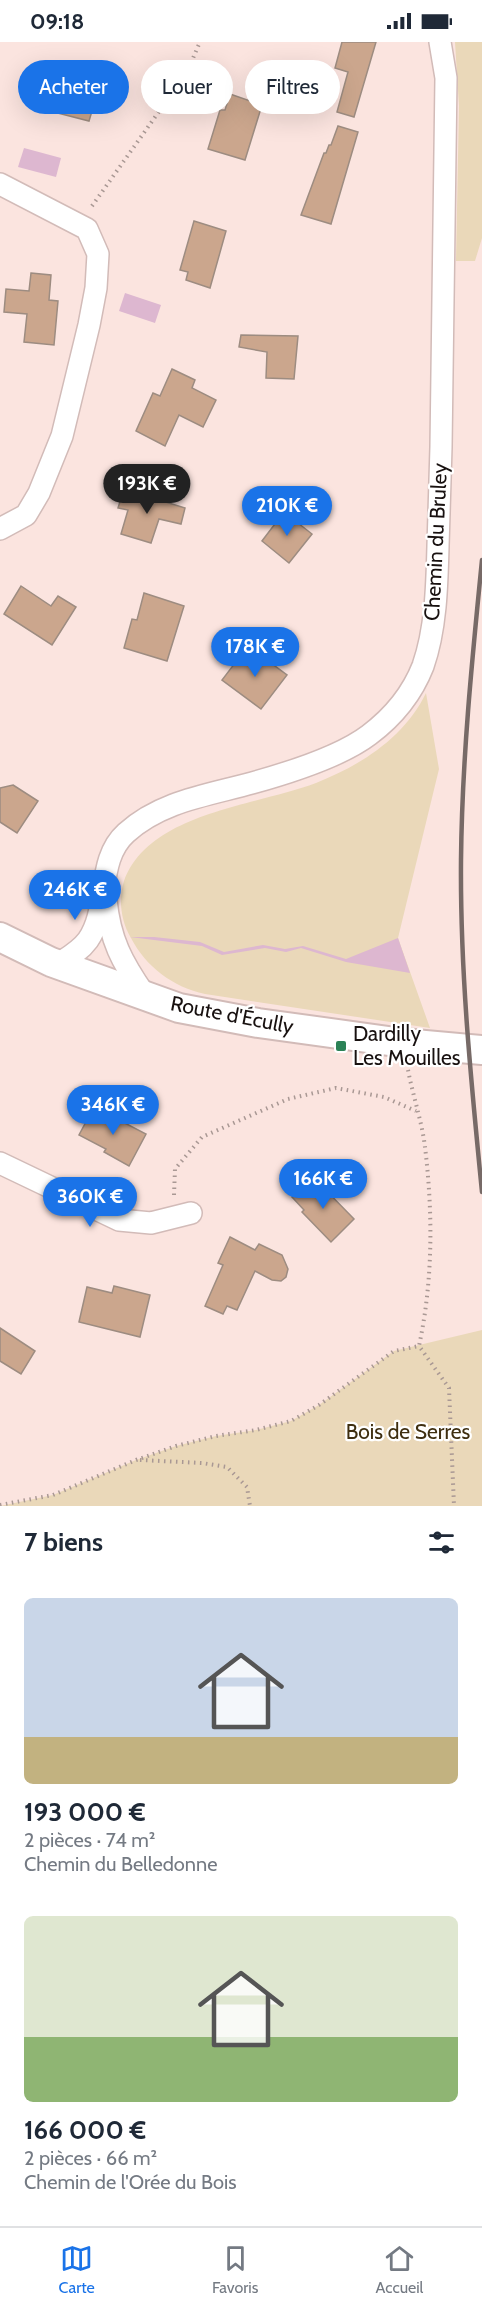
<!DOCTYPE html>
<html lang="fr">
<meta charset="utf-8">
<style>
body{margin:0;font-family:Cabin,sans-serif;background:#f6f6f7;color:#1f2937;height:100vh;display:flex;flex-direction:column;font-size:22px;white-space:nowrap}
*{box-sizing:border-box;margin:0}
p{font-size:20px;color:#747a83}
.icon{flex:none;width:33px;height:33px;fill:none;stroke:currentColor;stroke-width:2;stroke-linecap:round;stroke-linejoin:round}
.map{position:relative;height:1464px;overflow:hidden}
.side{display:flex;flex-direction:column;background:#fff;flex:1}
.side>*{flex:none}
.hud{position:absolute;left:18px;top:18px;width:447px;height:54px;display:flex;gap:12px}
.price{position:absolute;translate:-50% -51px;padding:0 14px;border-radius:21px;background:#1a73e8;color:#fff;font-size:20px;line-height:39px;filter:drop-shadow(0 2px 3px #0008)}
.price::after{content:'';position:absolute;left:50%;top:36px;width:18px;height:14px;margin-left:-9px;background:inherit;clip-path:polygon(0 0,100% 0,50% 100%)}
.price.on{background:#222;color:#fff}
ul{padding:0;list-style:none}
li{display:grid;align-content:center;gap:12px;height:318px;padding:0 24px}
li span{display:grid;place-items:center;height:186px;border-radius:9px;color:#555}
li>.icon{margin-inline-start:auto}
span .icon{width:108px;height:108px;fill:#fffc;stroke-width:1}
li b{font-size:26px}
h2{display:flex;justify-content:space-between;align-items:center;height:72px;padding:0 24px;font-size:26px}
.pill{padding:0 21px;border-radius:27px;background:#fff;box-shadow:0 6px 24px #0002;font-size:21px;line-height:54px}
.pill.on{background:#1a73e8;color:#fff}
.status{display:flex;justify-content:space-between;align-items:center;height:42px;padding:0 30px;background:#fff;direction:ltr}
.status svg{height:16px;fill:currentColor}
.dock{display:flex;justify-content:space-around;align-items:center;height:84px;border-top:2px solid #e0e1e3;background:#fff;font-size:16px;color:#747a83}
.dock a{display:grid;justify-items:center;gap:3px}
.dock .on{color:#1a73e8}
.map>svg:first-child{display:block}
.green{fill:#ead8b9}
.water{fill:#ddb7d0}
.building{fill:#cba68d;stroke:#9d8c81;stroke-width:1.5}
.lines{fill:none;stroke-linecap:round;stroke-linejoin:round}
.minor-casing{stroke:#d2bbb8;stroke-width:24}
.secondary-casing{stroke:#d2bbb8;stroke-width:32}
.path{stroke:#a99894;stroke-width:4;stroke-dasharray:1.5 4.5;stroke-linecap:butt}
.minor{stroke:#fff;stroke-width:21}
.secondary{stroke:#fff;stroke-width:28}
.rail{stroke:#776a67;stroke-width:4.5}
.poi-dot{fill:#2b8256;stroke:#fff;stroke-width:2}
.labels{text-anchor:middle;stroke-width:4.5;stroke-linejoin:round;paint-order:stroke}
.street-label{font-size:21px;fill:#181110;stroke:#fff}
.poi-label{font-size:21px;fill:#181110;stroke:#fff;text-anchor:start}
.park-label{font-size:21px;fill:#3f2f10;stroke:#fff}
</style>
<div class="status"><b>09:18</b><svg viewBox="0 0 49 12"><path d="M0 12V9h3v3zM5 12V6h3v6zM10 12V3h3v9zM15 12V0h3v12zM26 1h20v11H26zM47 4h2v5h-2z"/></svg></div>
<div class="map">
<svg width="482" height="1464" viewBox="0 0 482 1464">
<rect width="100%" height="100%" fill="#fbe4df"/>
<g class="green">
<polygon points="455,0 482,0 482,196 475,219 456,219 459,64"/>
<path d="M426,651l13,76 -41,169 32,90 -225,-34c-32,-7 -59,-27 -74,-56 -10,-17 -13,-38 -7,-57 25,-69 132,-75 192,-98 45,-18 88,-45 110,-90z"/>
<polygon points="482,1288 482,1464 0,1464 53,1453 136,1418 176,1404 216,1394 256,1388 291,1379 319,1363 394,1309"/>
</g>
<g class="water">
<polygon points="24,106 61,116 56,135 18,125"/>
<polygon points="125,251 161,263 155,281 119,269"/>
<polygon points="130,895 154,895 200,900 224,910 263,903 285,907 303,904 346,917 398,896 410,931 346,920 301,906 286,910 265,906 222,913 202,904"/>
</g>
<g class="building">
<polygon points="342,0 376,0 354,75 337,70 348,30 335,26"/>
<polygon points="43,22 101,39 89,79 42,67 48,47 37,44"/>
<polygon points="230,52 262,63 245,118 208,107 220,68 225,68"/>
<polygon points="338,84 358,90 331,182 301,173 324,111 326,111 329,103 331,103"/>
<polygon points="194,179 226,189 210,246 186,238 188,230 180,228"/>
<polygon points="31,231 51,233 49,258 58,259 54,303 24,300 27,272 4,270 6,247 29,249"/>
<polygon points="241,293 298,294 294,337 266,336 267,310 239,305"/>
<polygon points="172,327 195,338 192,346 216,358 203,385 179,373 165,404 136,389 153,351 160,354"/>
<polygon points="124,447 185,466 181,482 159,477 151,501 121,492 128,468 118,466"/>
<polygon points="284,470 312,492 289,521 262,499"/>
<polygon points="21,544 51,564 58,554 76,565 52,603 4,572"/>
<polygon points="144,551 184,564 167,619 124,606 132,577 137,578"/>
<polygon points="248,604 287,633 261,667 222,638"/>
<polygon points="13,743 38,759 17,791 0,780 0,746"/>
<polygon points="94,1065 146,1092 129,1124 104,1110 106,1107 79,1093"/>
<polygon points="313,1135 354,1177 331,1200 302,1170 304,1168 292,1155"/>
<polygon points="230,1195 255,1208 259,1202 282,1213 288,1227 286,1235 281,1239 272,1238 255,1229 237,1268 227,1264 223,1272 205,1264 223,1223 218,1221"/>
<polygon points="114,1244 150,1253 140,1295 79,1280 87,1245 112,1251"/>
<polygon points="0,1286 35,1309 21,1332 0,1319"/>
</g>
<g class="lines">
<g class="minor-casing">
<g id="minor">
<polyline points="0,142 87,187 98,212 96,246 89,283 62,394 39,451 26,473 0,487"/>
<path d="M106,858c4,40 16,62 38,94"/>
<path d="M58,922c11,-7 22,-13 30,-24 22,-32 8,-80 38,-107 35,-32 83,-38 126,-50 36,-10 88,-26 117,-48 24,-18 43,-41 54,-69 13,-37 14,-81 15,-120 1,-33 2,-66 3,-99 1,-123 3,-246 5,-369l-6,-36"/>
<polyline points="0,1121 119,1178 151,1181 191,1171"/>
</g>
</g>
<g class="secondary-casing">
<polyline id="secondary" points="0,895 51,920 179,966 258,981 403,1001 482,1008"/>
</g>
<g class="path">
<polyline points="92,164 187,30 200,0"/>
<path d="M408,1028c5,26 14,52 17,77 8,66 8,134 -6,199l30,42 5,118"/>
<polyline points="174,1153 175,1127 202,1095 288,1057 336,1046 384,1055 416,1069"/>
<polyline points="140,1418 202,1421 227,1425 247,1445 250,1464"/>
<polyline points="0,1463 53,1453 136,1418 176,1404 216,1394 256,1388 291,1379 319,1363 394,1309 419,1304"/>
</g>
<use href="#minor" class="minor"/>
<use href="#secondary" class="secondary"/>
<path class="rail" d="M482,518c-10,100 -20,200 -21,300 -1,111 10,221 21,332"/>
</g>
<rect class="poi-dot" x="335" y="998" width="12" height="12" rx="3"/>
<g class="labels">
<g class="street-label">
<text transform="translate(436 500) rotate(-87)" y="7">Chemin du Bruley</text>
<text transform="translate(232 973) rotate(11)" y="7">Route d'Écully</text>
</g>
<g class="poi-label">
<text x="353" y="999">Dardilly<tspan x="353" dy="24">Les Mouilles</tspan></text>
</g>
<g class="park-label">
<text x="408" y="1397">Bois de Serres</text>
</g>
</g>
</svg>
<b class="price on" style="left:147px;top:473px">193K €</b>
<b class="price" style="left:287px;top:495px">210K €</b>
<b class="price" style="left:255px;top:636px">178K €</b>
<b class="price" style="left:75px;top:879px">246K €</b>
<b class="price" style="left:113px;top:1094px">346K €</b>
<b class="price" style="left:323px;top:1168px">166K €</b>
<b class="price" style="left:90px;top:1186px">360K €</b>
<div class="hud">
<a class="pill on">Acheter</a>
<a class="pill">Louer</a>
<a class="pill">Filtres</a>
</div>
</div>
<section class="side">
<h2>7 biens<svg class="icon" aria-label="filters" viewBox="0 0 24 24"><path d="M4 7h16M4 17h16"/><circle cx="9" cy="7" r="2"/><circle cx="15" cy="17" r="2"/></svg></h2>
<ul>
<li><span style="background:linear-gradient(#c9d6e8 75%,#c2b280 0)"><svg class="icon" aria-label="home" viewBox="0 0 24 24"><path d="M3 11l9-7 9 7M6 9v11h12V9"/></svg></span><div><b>193 000 €</b><p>2 pièces · 74 m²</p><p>Chemin du Belledonne</p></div></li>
<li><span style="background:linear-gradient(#dfe7d0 65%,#8fb573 0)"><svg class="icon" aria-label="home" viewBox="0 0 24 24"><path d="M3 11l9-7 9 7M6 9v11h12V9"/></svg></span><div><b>166 000 €</b><p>2 pièces · 66 m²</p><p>Chemin de l'Orée du Bois</p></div></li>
</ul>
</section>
<nav class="dock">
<a class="on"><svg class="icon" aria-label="map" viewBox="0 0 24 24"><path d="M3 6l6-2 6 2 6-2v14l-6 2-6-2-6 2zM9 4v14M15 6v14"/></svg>Carte</a>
<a><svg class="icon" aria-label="saved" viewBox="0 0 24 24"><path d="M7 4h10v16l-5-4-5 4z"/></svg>Favoris</a>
<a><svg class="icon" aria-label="home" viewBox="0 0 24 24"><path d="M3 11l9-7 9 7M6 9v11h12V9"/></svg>Accueil</a>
</nav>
